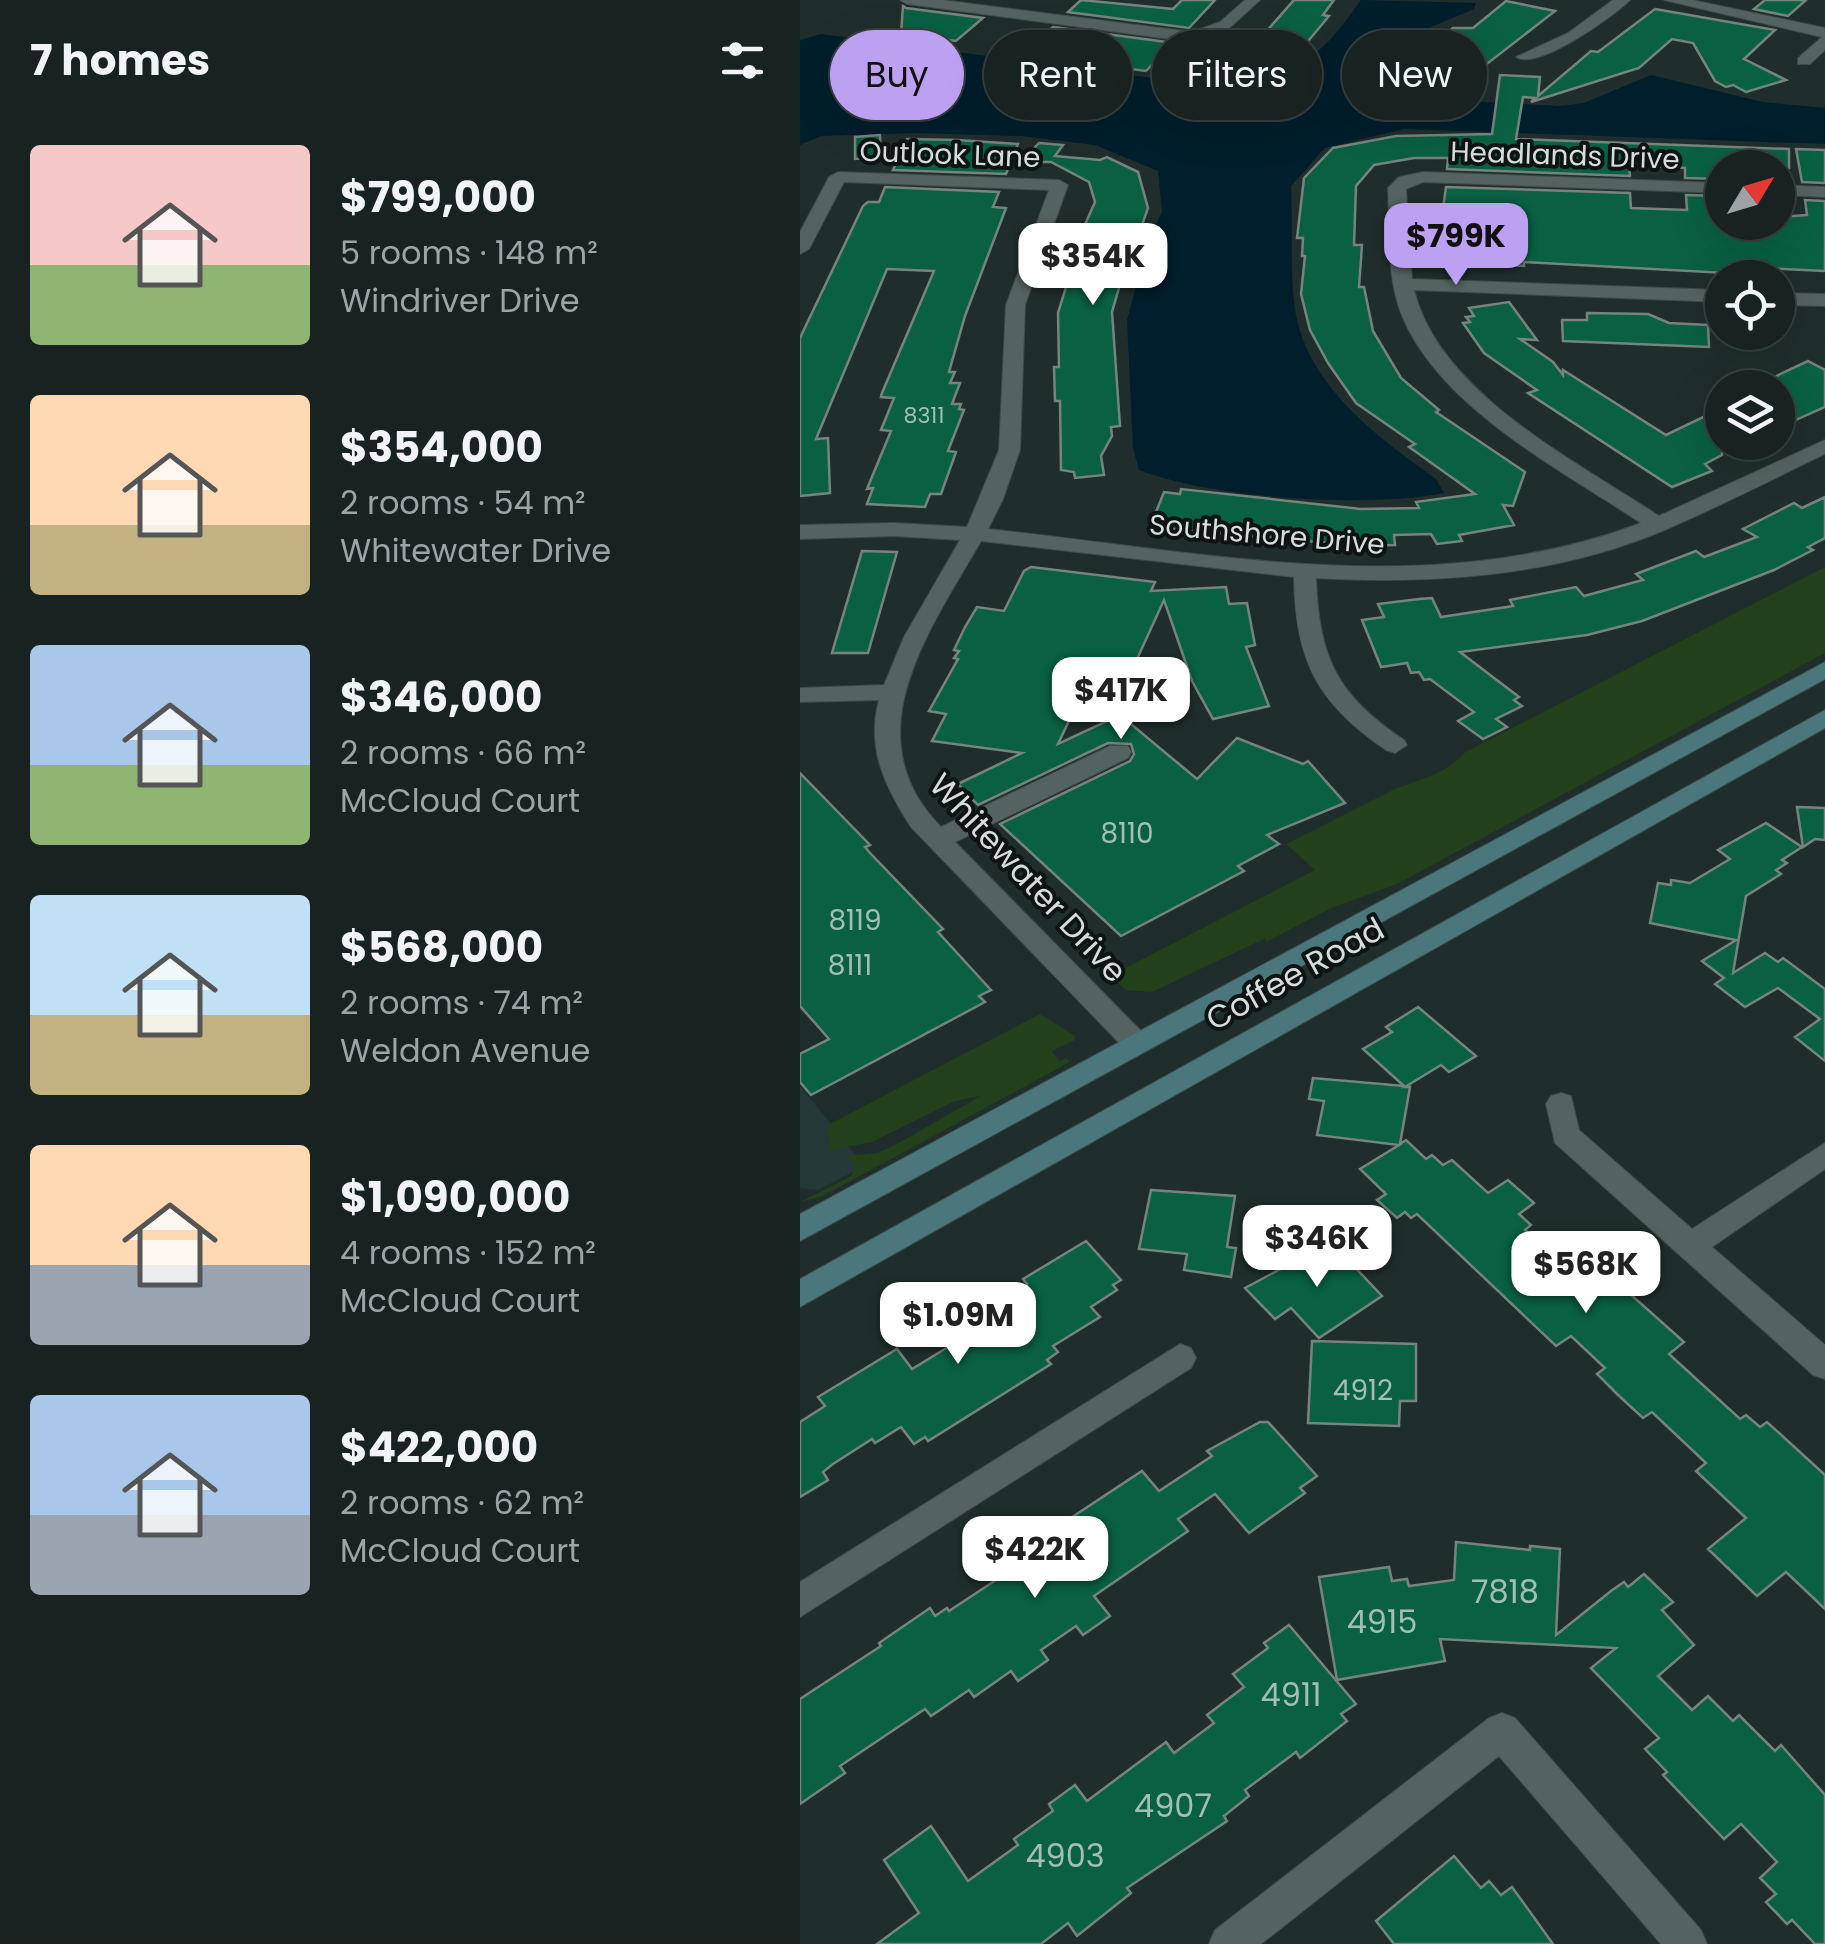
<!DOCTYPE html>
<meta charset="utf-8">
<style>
body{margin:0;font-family:Poppins,sans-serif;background:#242f2e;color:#f1f3f6;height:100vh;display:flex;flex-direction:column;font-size:38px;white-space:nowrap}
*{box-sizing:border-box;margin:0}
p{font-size:32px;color:#9ea4a5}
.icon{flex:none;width:55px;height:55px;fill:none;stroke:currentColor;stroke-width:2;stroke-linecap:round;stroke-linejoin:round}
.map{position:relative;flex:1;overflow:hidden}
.details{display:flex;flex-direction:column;background:#172221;width:800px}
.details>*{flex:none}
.top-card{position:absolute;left:30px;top:30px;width:845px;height:90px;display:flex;gap:20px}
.needle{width:65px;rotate:52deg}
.tools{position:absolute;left:905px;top:150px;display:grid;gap:20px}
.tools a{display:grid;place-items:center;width:90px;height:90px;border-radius:50%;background:#172221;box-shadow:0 10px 40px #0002,0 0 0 2px #363f3f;font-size:50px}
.price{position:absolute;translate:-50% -85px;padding:0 22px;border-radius:20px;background:#fff;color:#222;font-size:32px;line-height:65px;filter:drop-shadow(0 2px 5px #0008)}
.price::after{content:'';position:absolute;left:50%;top:60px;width:30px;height:22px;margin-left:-15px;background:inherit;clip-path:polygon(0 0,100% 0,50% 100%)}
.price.on{background:#bca0f2;color:#111}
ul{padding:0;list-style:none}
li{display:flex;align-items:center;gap:30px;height:250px;padding:0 30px}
li span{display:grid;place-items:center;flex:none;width:280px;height:200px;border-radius:10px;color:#555}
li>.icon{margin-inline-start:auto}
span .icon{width:120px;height:120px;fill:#fffc;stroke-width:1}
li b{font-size:42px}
h2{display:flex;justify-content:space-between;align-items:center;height:120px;padding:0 30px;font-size:42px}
.tag{padding:0 35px;border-radius:45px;background:#172221;box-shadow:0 10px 40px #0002,0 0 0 2px #363f3f;font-size:35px;line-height:90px}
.tag.on{background:#bca0f2;color:#111}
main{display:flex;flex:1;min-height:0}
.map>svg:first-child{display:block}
.built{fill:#243937}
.green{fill:#224019}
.water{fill:#001e2c}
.building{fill:#096042;stroke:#76847d;stroke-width:2.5}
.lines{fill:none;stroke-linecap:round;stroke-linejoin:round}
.minor-casing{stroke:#3d4a48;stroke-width:2}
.secondary-casing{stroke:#3d4a48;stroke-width:2}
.minor{fill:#546361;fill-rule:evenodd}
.secondary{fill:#49777b;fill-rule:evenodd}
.labels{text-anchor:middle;stroke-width:8;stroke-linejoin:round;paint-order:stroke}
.far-number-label{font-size:22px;fill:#a2beb6}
.far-street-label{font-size:28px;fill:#d5dedc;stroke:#0e1413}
.number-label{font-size:28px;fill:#a2beb6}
.street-label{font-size:32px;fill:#d5dedc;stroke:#0e1413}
.near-number-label{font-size:32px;fill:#a2beb6}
</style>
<main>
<section class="details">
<h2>7 homes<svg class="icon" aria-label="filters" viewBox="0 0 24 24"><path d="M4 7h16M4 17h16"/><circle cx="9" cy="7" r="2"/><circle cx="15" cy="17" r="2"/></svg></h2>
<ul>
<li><span style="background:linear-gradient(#f6c9c9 60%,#8fb573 0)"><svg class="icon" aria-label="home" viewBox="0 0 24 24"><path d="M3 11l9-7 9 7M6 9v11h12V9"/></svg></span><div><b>$799,000</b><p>5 rooms · 148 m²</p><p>Windriver Drive</p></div></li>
<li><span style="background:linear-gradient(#ffd9b3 65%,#c2b280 0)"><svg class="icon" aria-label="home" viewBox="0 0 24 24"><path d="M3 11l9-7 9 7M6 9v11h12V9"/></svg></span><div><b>$354,000</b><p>2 rooms · 54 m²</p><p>Whitewater Drive</p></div></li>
<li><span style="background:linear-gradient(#a9c7e8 60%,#8fb573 0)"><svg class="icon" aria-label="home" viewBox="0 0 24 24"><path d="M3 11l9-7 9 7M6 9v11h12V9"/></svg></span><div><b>$346,000</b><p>2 rooms · 66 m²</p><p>McCloud Court</p></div></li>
<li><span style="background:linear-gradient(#bfe0f5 60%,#c2b280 0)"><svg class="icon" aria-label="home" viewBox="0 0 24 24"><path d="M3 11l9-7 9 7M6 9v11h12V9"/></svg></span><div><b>$568,000</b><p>2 rooms · 74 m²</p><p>Weldon Avenue</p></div></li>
<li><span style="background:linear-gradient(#ffd9b3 60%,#9aa5b1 0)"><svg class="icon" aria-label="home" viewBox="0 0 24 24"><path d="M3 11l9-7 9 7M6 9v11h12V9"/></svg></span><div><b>$1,090,000</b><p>4 rooms · 152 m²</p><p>McCloud Court</p></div></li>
<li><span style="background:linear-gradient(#a9c7e8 60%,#9aa5b1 0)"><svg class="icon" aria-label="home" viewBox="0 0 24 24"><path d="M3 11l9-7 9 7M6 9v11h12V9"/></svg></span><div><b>$422,000</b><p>2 rooms · 62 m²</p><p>McCloud Court</p></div></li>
</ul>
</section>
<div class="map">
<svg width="1025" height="1944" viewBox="0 0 1025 1944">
<rect width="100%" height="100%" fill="#1f2e2c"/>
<polygon class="built" points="0,1086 65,1166 18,1190 0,1188"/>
<g class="green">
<path d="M1025,567v86l-428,231 -66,24 -65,34v-4l-114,54 -26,-2 -16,-14 205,-106 -29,-26 111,-56c24,-8 50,-15 67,-35z"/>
<polygon points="240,1014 275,1036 275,1040 252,1051 259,1061 266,1058 270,1062 23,1196 0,1202 51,1176 56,1166 47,1156 77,1153 97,1144 181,1096 155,1101 72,1142 30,1150 28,1125"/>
</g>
<path class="water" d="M561,0l115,3 -2,6 -62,26 -9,24 5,15 61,27 90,5 25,-3 67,-28 112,27 62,6v36l-421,-15 -79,19 -34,38c2,38 -1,78 3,116 8,80 82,134 142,177l8,14c-81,15 -228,6 -305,-23l-6,-22 -6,-128 22,-81 13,-27 -4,-41 -63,-26 -73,-9 -106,-3 -95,3 -21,9v-105l21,-6 354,47c38,0 109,-2 139,-27 19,-14 33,-35 47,-54z"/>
<g class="building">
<polygon points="281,0 373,9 382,0 415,0 389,28 268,12"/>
<polygon points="494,0 534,0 523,15 529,16 500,51 456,65 398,69 396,62 457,42"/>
<polygon points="965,0 1006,0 988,16 954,9"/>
<polygon points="706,1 755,11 661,84 628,48 653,28 673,28"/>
<polygon points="103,6 106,8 183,18 156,41 101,34"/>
<polygon points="855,9 975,30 944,59 986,80 946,92 933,85 926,87 915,81 893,43 872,39 839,68 731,102 735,98 723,97 716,139 989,149 989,168 922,168 922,179 885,178 885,168 829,165 830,176 647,169 648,158 614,158 574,165 556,186 554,245 562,245 559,287 564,287 573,331 601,378 639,410 636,412 725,472 713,506 703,505 714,525 659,535 662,541 637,544 631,534 594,535 595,545 561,546 350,527 364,492 380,494 381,489 561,509 619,508 616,502 675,494 609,447 615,444 556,403 528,363 510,330 501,294 505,256 502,256 503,238 497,238 504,178 533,148 596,136 692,134 700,75 740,77 738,96 791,51 798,52"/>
<polygon points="253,27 374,43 346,71 213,53 234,33 244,35"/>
<polygon points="80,135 81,157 55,159 55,137"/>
<polygon points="107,139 157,140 218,144 206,174 93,170"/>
<polygon points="239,143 263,145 255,156 300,160 307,157 338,172 348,208 331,257 328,257 312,312 320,426 311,427 312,436 301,456 304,475 275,478 274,472 261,470 260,401 255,401 254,367 259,367 258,313 274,261 269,261 295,202 289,182 251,162 221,162"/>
<polygon points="996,149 1025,150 1025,183 1002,182"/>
<polygon points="85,187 199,192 193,207 206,208 165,316 149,372 155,372 150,383 160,383 152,404 161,404 159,409 164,410 148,451 156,452 141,494 130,494 125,507 67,504 73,488 67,489 91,431 81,430 94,398 81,397 82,393 134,271 87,269 16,439 28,438 30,493 0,496 0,338 63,206 68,202 79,202"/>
<polygon points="646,187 830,193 831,208 887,210 886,195 922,196 922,222 978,222 978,217 1007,215 1005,200 1025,201 1025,271 962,268 962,275 724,262 724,266 661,263 661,259 636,258"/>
<polygon points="709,302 737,340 720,339 753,362 763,375 763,370 866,435 922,408 922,455 905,464 912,471 872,487 728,393 737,390 684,353 663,323 670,322 666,317 674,316 669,308"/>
<polygon points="787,313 848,314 869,323 908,325 909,347 763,341 762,320 787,320"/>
<polygon points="1008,361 1025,370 1025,407 978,428 978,388 951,388"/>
<polygon points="1025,497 1025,538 1008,547 1013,550 974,570 842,621 787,635 660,652 719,697 714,700 722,706 696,719 707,727 683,739 658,721 674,712 630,679 624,680 619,672 611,673 607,663 581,667 562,620 584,617 578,604 619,599 632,598 641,617 713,606 710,600 776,587 784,596 843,580 836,574 896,551 904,557 957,537 943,529 994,503 1002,508"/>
<polygon points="62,551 97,552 68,653 32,653"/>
<polygon points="231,567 355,582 351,591 426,587 429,604 447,603 455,645 446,647 469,706 413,719 392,681 364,600 327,681 269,673 285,687 258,744 320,715 397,779 437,738 503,764 508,761 545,803 467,835 479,844 438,866 444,871 321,936 200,824 330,761 334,754 331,744 308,743 178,805 158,784 222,753 132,741 146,714 129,711 158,659 154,658 159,651 154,650 165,627 177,607 204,611 224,571"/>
<polygon points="0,773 70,845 65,847 71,854 143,929 138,932 191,990 179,996 185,1002 11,1095 0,1082 0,1054 29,1039 0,1006"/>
<polygon points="997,807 1025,808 1025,840 1015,839 1003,847"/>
<polygon points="966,823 1002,847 982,860 987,863 976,870 981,874 946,896 933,973 965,953 978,962 983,958 1025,989 1025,1061 995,1037 1020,1019 978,988 945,1007 915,984 924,978 902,961 936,940 850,923 858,883 871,885 871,880 890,883 930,859 918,850"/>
<polygon points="618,1007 676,1056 649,1072 641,1065 605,1087 610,1087 600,1144 606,1140 626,1159 632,1155 643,1165 652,1160 688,1193 708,1180 734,1203 719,1214 731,1225 725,1230 777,1276 787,1269 800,1281 809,1275 884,1342 869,1354 940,1419 946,1415 960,1427 967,1422 1025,1475 1025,1609 986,1572 957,1596 908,1549 946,1518 896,1471 906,1463 852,1412 843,1418 818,1395 797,1374 805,1368 771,1336 756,1346 617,1214 611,1218 605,1212 597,1218 577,1200 586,1194 560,1169 599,1145 517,1135 524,1101 509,1099 513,1078 604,1086 563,1049 592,1032 586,1027"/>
<polygon points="351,1190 435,1196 427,1247 436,1248 431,1277 384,1270 387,1254 339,1249"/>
<polygon points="286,1241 321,1280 313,1285 317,1290 291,1307 300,1317 253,1346 258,1352 247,1360 251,1364 128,1441 125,1437 114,1444 101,1427 75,1443 72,1439 33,1464 23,1472 28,1480 0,1497 0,1422 25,1406 18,1397 97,1349 112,1369 161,1339 155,1333 227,1284 223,1279"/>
<polygon points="531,1242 582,1296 519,1338 491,1308 475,1319 445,1288"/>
<polygon points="512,1341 616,1344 616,1401 600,1401 599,1426 508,1423"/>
<polygon points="460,1422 468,1422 517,1476 500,1488 505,1493 449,1533 415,1494 378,1519 388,1531 294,1596 310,1616 283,1635 276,1626 241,1650 248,1660 218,1681 211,1671 174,1697 169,1690 131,1716 125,1709 40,1766 45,1773 0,1804 0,1699 81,1646 79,1643 130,1608 135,1616 147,1608 149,1611 205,1574 198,1566 342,1471 359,1491 412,1456 407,1451"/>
<polygon points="656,1542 730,1550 730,1546 760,1549 756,1635 811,1591 824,1582 828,1587 844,1574 873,1602 862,1610 894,1645 858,1676 892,1710 908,1696 933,1721 939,1715 975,1751 981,1745 1025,1795 1025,1944 1015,1944 992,1920 987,1924 966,1902 976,1894 960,1878 977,1862 941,1824 924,1839 863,1775 867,1772 845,1749 859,1738 791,1668 816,1648 640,1639 645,1661 537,1680 519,1577 589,1567 592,1581 607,1579 609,1586 654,1580"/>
<polygon points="489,1625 556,1704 541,1714 547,1721 500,1758 496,1752 445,1790 449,1796 424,1816 427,1821 327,1888 331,1893 277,1936 268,1923 241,1944 77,1944 119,1913 84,1860 131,1826 168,1881 218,1845 214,1839 253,1811 249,1804 275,1785 287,1801 366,1742 374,1753 414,1723 407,1715 444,1687 433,1674 468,1648 464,1643"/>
<polygon points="654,1856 681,1888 689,1881 701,1895 712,1887 753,1944 594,1944 576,1921"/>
</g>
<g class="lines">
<g class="minor-casing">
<g id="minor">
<polygon points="100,0 142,0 392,32 420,22 445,0 460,0 424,33 392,42 107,4"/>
<path d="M813,0h17c-17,17 -93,71 -114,57l52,-24z"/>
<polygon points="864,0 892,0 1025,28 1025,50 1010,64 998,64 998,58 1022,37"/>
<path d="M38,172l221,8 9,5 -43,120 -5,145 -17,49 -15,30c217,23 442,74 653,-6 -78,-52 -199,-114 -238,-205 -17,-39 -13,-88 -15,-130l11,-11 24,-5 299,11v10l-299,-11 -17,7 6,90 310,11v12l-308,-12c25,103 162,171 245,226l166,-76v14c-52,25 -105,52 -158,75 -109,47 -233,56 -351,49 3,80 21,117 88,162l3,5 -12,8 -9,-3c-69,-47 -91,-90 -92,-173l-313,-36c-51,89 -130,195 -40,286l169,-81h18l3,6 -3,6 -173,84 191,194 4,7 -4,7 -10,3 -10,-3 -215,-223c-26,-40 -45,-79 -32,-127l-79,2v-14l84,-3 20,-48 56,-97 -66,-4 -94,3v-14l94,-2 73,4 32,-77 7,-145 43,-115 -205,-8 -35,67 -9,5v-22l29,-55z"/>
<polygon points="978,185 1025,187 1025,197 978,195"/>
<polygon points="978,293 1025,294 1025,306 978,305"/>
<polygon points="761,1093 771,1096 779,1130 892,1229 1025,1143 1025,1169 912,1247 1025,1345 1025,1379 1013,1375 755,1143 746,1104 751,1096"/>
<polygon points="380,1344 391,1348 396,1358 391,1368 0,1617 0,1582"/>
<polygon points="702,1713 715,1718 901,1930 907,1944 861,1944 699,1756 461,1944 409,1944 415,1930 689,1718"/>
</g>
</g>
<g class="secondary-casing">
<g id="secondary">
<polygon points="1025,662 1025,679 0,1241 0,1214"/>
<polygon points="1025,710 1025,728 0,1307 0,1279"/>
</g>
</g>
<use href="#minor" class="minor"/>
<use href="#secondary" class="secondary"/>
</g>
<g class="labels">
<g class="far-number-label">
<text x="124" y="423">8311</text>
</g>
<g class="far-street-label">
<text transform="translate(150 154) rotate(2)" y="10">Outlook Lane</text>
<text transform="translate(765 155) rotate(2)" y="10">Headlands Drive</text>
<text transform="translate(467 534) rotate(5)" y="10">Southshore Drive</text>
</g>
<g class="number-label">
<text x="327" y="843">8110</text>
<text x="55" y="930">8119</text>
<text x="50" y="975">8111</text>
<text x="563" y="1400">4912</text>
</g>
<g class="street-label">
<text transform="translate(228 878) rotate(47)" y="11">Whitewater Drive</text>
<text transform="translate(495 974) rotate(-29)" y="11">Coffee Road</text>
</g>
<g class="near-number-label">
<text x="705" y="1603">7818</text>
<text x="582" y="1633">4915</text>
<text x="491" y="1706">4911</text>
<text x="373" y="1817">4907</text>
<text x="265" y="1867">4903</text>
</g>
</g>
</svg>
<div class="tools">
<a><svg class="needle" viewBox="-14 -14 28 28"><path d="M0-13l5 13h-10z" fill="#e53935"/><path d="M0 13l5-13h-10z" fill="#9ea4a5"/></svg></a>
<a><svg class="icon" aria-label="locate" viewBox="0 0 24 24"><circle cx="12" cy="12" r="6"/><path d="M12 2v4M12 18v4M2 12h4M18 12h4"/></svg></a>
<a><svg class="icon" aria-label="layers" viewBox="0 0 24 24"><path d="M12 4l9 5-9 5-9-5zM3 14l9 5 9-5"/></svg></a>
</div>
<b class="price on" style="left:656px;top:288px">$799K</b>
<b class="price" style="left:293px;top:308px">$354K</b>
<b class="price" style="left:321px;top:742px">$417K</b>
<b class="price" style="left:517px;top:1290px">$346K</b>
<b class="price" style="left:786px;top:1316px">$568K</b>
<b class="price" style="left:158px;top:1367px">$1.09M</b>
<b class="price" style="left:235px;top:1601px">$422K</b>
<div class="top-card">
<a class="tag on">Buy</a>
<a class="tag">Rent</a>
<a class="tag">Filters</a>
<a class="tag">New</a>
</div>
</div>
</main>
